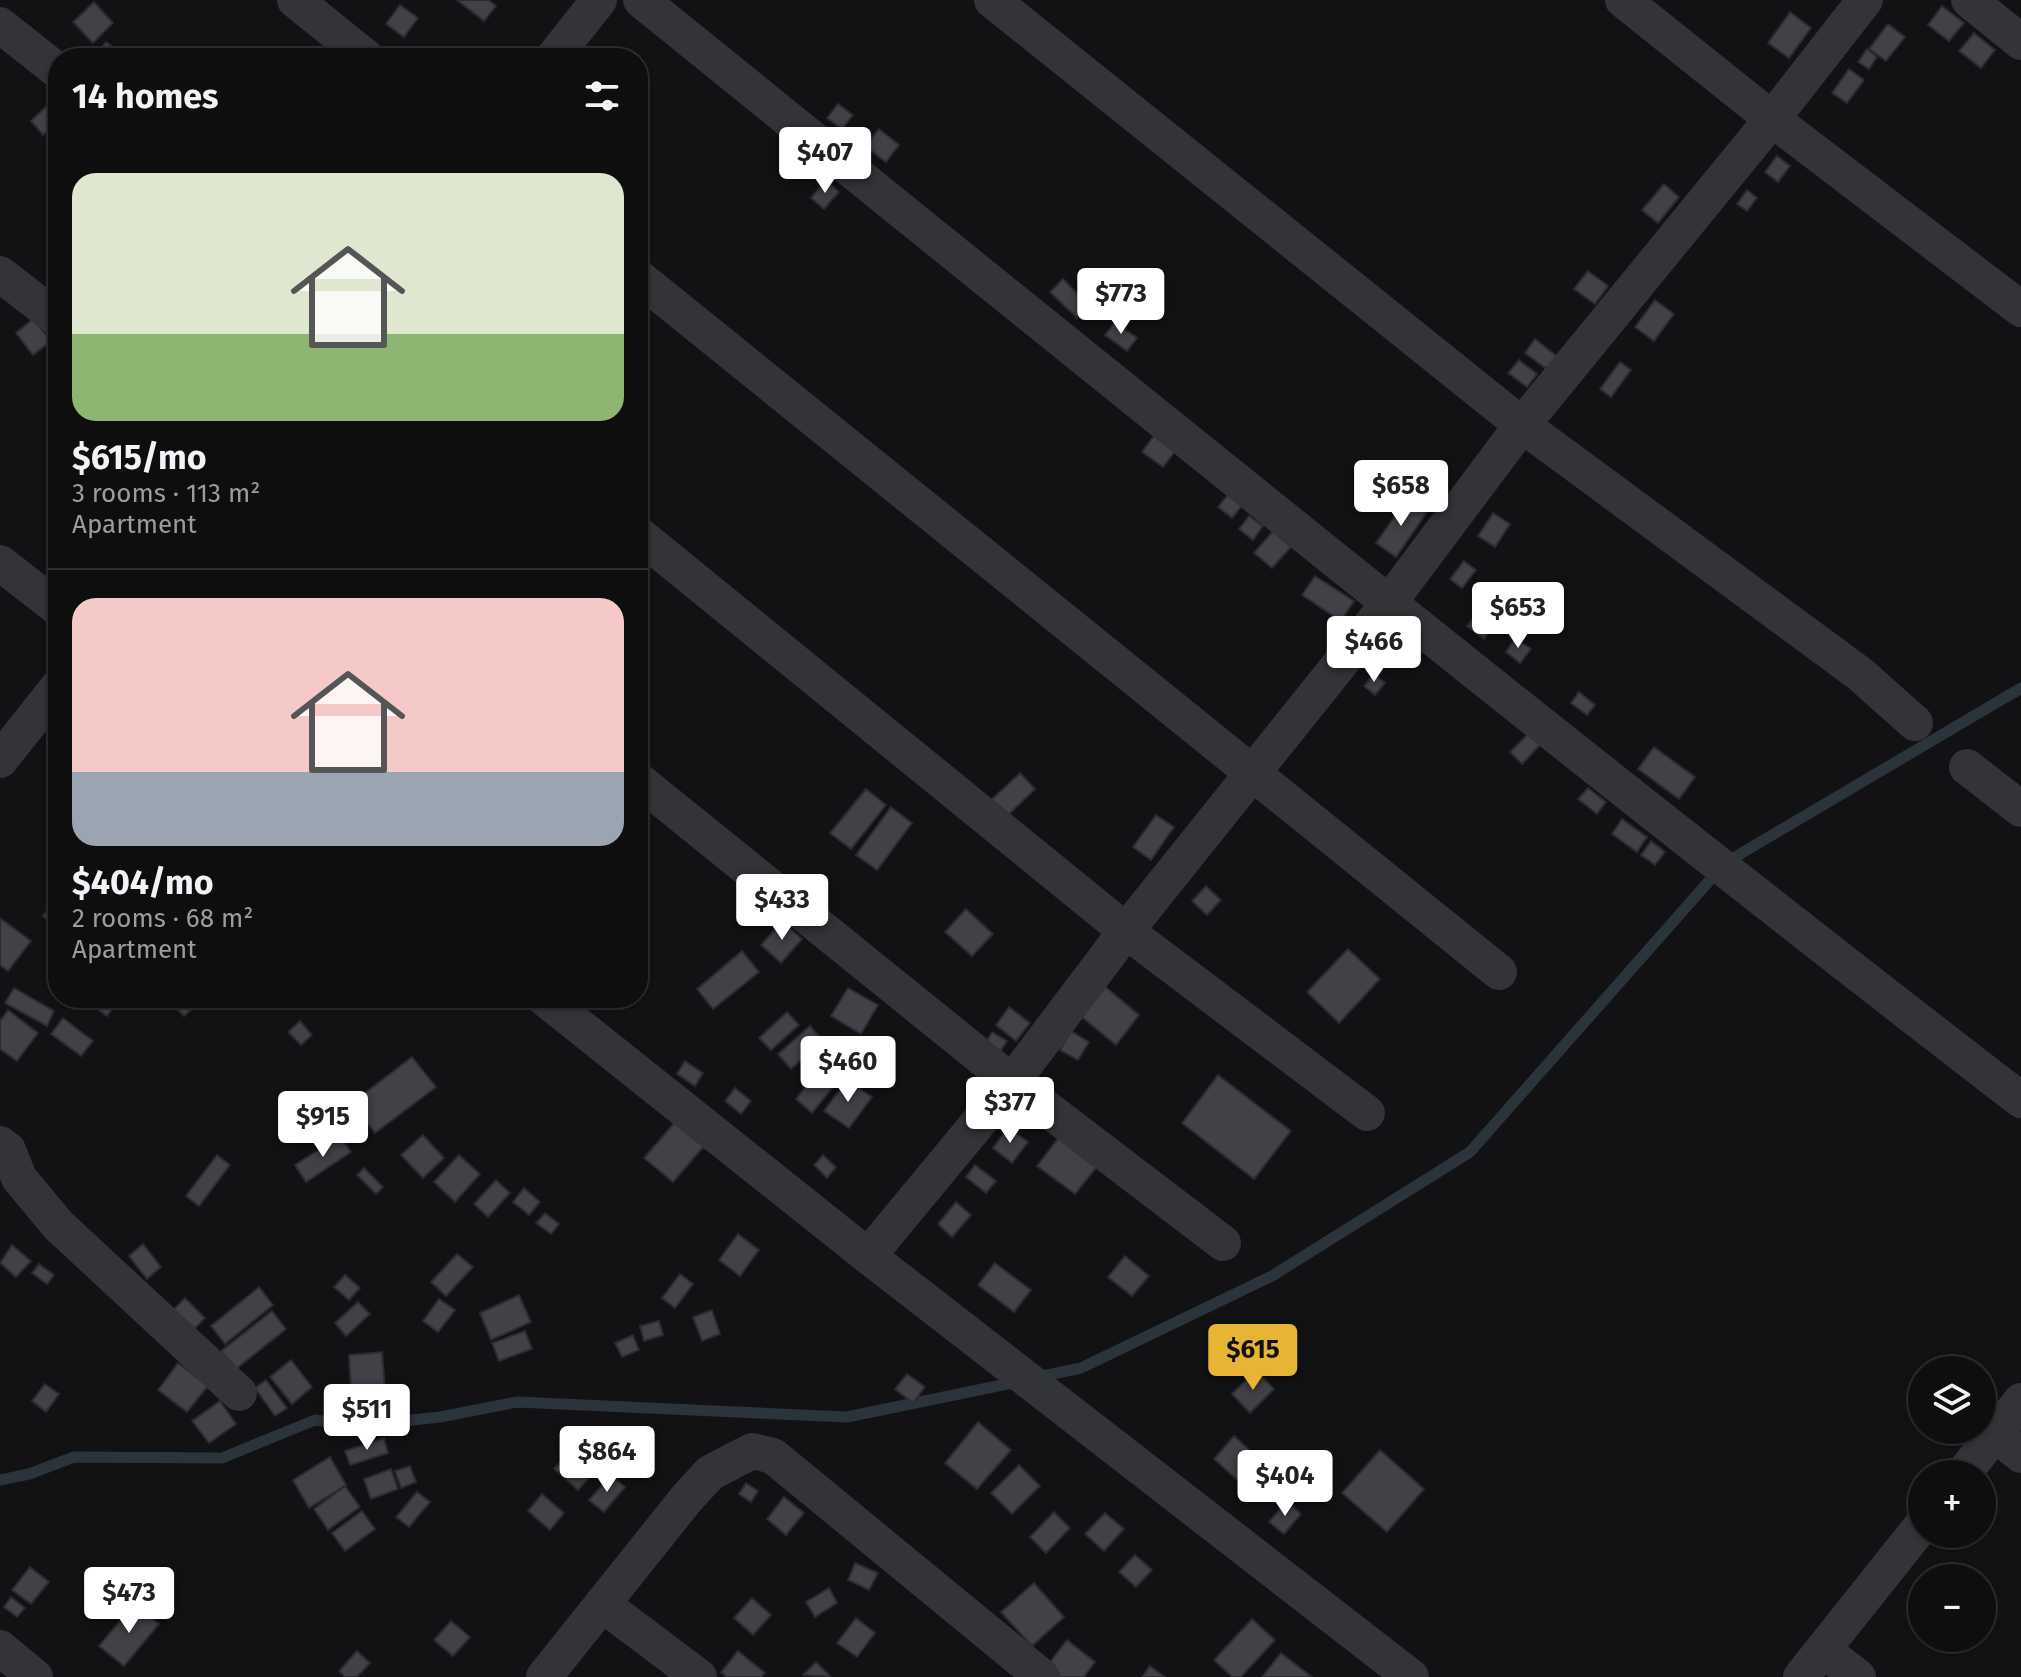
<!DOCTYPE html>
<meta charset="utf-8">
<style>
body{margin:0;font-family:"Fira Sans",sans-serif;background:#1c1c1d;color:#f1f3f6;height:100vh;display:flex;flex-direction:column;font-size:30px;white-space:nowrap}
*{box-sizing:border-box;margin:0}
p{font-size:26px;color:#9b9c9e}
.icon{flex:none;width:44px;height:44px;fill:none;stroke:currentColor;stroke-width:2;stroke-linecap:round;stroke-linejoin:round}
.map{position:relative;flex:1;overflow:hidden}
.side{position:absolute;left:48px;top:48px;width:600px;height:960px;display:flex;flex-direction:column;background:#0e0e0f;border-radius:32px;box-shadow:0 2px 6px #0004,0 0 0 2px #2e2e2f}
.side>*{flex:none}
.controls{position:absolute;left:1908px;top:1356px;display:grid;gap:16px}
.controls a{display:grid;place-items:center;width:88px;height:88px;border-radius:50%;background:#0e0e0f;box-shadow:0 2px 6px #0004,0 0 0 2px #2e2e2f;font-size:40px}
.price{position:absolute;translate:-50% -68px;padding:0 18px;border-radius:8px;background:#fff;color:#222;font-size:26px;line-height:52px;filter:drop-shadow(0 2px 4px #0008)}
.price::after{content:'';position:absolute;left:50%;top:48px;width:24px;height:18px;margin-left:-12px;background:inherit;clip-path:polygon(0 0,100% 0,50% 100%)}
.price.current{background:#e8b436;color:#111}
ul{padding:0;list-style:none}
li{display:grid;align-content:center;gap:16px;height:424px;padding:0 24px}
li+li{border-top:2px solid #2e2e2f}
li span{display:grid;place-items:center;height:248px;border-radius:24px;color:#555}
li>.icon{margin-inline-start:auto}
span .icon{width:144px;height:144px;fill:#fffc;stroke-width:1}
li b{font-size:34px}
h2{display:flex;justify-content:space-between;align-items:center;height:96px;padding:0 24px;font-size:34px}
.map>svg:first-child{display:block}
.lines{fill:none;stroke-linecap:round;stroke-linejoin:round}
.stream{stroke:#2c343b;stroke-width:11}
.building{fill:#414247;stroke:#2c2c30;stroke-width:2}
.minor{stroke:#333438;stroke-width:36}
</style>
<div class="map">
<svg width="2021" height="1677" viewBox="0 0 2021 1677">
<rect width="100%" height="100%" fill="#121214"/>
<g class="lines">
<g class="stream">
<polyline points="1038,1377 1081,1368 1272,1276 1470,1152 1725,863 2021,688"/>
<polyline points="0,1480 29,1474 74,1457 222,1458 315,1420 357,1426 440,1417 517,1402 847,1417 1017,1382"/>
</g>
</g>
<g class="building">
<polygon points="457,0 488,0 496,6 484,21"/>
<polygon points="94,2 113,23 93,43 73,22"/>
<polygon points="400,5 418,18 404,37 386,24"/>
<polygon points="1942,6 1964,23 1949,41 1928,25"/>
<polygon points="1790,12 1811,28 1789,58 1768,43"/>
<polygon points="1888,24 1905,37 1886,61 1869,49"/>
<polygon points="1974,33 1995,50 1981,68 1959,51"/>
<polygon points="106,42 127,58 94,58"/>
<polygon points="1867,49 1877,57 1869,69 1858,62"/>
<polygon points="1849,69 1864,80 1847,103 1832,93"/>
<polygon points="54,99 58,104 58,121 43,135 31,121"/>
<polygon points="838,104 853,115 842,129 827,118"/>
<polygon points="879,129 899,145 886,162 865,146"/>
<polygon points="1777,156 1790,166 1778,182 1765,172"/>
<polygon points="826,180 839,192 824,209 811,198"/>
<polygon points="1664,184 1679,197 1658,223 1642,210"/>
<polygon points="1747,190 1757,198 1747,211 1737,204"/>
<polygon points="1588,271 1608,286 1595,304 1574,289"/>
<polygon points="1063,279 1089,305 1077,318 1050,292"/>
<polygon points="1655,300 1674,314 1654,341 1635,327"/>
<polygon points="33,319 51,341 33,355 16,333"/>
<polygon points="1115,322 1137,338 1127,351 1105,335"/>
<polygon points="1535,339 1558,357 1548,370 1525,353"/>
<polygon points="1519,360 1537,374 1527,387 1508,373"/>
<polygon points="1620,362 1631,370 1611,397 1600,389"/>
<polygon points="1156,433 1177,449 1163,467 1142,452"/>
<polygon points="1230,492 1244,503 1232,518 1218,507"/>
<polygon points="1407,499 1427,512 1396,557 1376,543"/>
<polygon points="1493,513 1510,524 1495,547 1478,536"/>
<polygon points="1249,516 1263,526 1253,540 1239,529"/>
<polygon points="1273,531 1291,547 1272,568 1254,553"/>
<polygon points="1464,561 1476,570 1462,588 1450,579"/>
<polygon points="1315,576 1354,601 1341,621 1302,595"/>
<polygon points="1480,609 1497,621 1484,639 1467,626"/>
<polygon points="1515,638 1531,649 1520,663 1506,652"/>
<polygon points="1374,674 1385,683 1375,695 1364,686"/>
<polygon points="1579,692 1595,705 1587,715 1571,703"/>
<polygon points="1528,734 1540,745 1522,764 1510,752"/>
<polygon points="1654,747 1695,777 1679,799 1638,769"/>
<polygon points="1020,773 1035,789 1005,818 989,802"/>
<polygon points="1588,788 1606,802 1597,814 1578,799"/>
<polygon points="866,789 886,805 851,849 830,833"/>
<polygon points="891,807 912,823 877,870 856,855"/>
<polygon points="1156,815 1174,827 1151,860 1133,847"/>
<polygon points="1622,819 1647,837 1637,852 1612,834"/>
<polygon points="1651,841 1665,852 1655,865 1641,855"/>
<polygon points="1206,886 1221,900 1207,915 1192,901"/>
<polygon points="56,901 58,903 58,929 43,916"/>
<polygon points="966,909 993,934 972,956 945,932"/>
<polygon points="0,918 31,941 8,971 0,965"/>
<polygon points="782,921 802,939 781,963 761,945"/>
<polygon points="1348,949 1380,979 1339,1023 1307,992"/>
<polygon points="742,951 759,972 713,1009 697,989"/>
<polygon points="1102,984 1139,1015 1116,1045 1078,1014"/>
<polygon points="14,988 54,1011 47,1026 5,1003"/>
<polygon points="848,988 878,1005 861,1034 831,1016"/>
<polygon points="93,998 111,998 117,1003 107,1016 89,1003"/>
<polygon points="167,998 204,998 184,1016"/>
<polygon points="1009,1007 1030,1023 1016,1041 996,1025"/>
<polygon points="8,1010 38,1033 17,1061 0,1049 0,1021"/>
<polygon points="787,1012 799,1025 771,1050 759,1038"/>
<polygon points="63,1018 93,1041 81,1056 51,1034"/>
<polygon points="300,1021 312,1035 301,1045 288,1032"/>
<polygon points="810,1026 823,1041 791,1069 778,1054"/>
<polygon points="1071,1031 1089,1042 1078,1060 1060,1050"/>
<polygon points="992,1032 1007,1041 997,1056 983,1047"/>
<polygon points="412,1057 436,1087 375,1133 352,1103"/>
<polygon points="685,1061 703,1073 695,1086 677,1074"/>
<polygon points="819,1070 836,1083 812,1113 796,1099"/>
<polygon points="1218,1075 1291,1131 1254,1179 1182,1123"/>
<polygon points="847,1080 872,1097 849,1128 824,1111"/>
<polygon points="735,1088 751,1101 741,1114 725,1101"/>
<polygon points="676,1121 705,1145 673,1182 644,1158"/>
<polygon points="1008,1127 1028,1142 1012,1163 993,1148"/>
<polygon points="1066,1128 1104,1158 1075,1194 1037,1166"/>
<polygon points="423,1135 444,1158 423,1178 401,1155"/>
<polygon points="340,1136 351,1152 306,1182 295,1165"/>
<polygon points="217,1155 230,1165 199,1206 186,1196"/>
<polygon points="459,1155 480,1174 455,1202 434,1182"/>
<polygon points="823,1155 836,1167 827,1178 814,1165"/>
<polygon points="975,1165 996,1181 986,1193 966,1177"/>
<polygon points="364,1168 383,1187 376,1194 357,1175"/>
<polygon points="496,1180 510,1193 488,1217 474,1204"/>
<polygon points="524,1188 540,1202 529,1215 513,1202"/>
<polygon points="956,1202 971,1215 952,1237 938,1224"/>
<polygon points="545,1213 559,1224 551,1234 536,1223"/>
<polygon points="738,1234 759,1250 740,1276 719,1260"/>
<polygon points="143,1244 161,1267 147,1279 129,1256"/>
<polygon points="12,1245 31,1261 16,1277 0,1263"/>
<polygon points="457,1254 473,1267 446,1296 431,1282"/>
<polygon points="1125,1256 1149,1276 1132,1296 1108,1277"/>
<polygon points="995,1263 1031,1290 1014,1312 978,1285"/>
<polygon points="39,1264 54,1275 47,1284 32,1273"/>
<polygon points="680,1274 693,1284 675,1308 662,1298"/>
<polygon points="345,1275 360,1288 349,1300 334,1287"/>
<polygon points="259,1287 273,1305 225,1344 211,1326"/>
<polygon points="519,1295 531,1322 491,1340 480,1313"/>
<polygon points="185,1298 205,1318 191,1332 172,1311"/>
<polygon points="439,1299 455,1310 438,1332 423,1321"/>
<polygon points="358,1302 370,1314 346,1336 335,1323"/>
<polygon points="712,1310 720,1334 702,1341 693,1317"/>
<polygon points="272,1311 286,1329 236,1369 221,1351"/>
<polygon points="659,1321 663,1335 644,1341 640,1326"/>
<polygon points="525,1331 532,1349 499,1361 492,1343"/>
<polygon points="633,1335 639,1350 622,1357 615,1343"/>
<polygon points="382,1352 385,1389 351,1391 349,1355"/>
<polygon points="291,1360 312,1387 292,1404 270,1377"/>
<polygon points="178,1363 208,1386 187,1412 158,1390"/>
<polygon points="1256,1370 1274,1389 1250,1413 1232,1394"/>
<polygon points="907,1374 925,1387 913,1403 895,1389"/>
<polygon points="266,1380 287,1408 275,1416 255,1388"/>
<polygon points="45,1384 59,1394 46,1412 32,1401"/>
<polygon points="220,1401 236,1424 209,1443 192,1421"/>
<polygon points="978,1422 1011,1450 977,1489 945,1463"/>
<polygon points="1234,1436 1265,1464 1245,1487 1214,1459"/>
<polygon points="384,1438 388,1453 350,1465 345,1451"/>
<polygon points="572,1448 596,1470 578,1490 554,1469"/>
<polygon points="1380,1450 1424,1489 1387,1532 1342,1493"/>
<polygon points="330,1457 346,1485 309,1508 293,1480"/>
<polygon points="1019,1465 1040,1486 1012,1514 991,1493"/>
<polygon points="410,1466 416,1482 401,1488 395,1471"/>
<polygon points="391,1469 398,1489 371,1499 364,1479"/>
<polygon points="611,1475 625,1487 604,1512 589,1500"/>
<polygon points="746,1483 758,1491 751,1502 739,1494"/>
<polygon points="345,1486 360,1507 328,1530 314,1509"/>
<polygon points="417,1492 430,1502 409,1527 396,1517"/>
<polygon points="542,1494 564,1513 550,1530 528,1511"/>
<polygon points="784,1497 804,1513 786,1535 767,1519"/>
<polygon points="1287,1501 1301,1514 1284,1534 1269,1522"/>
<polygon points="362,1511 375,1529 345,1551 332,1533"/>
<polygon points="1054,1512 1070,1528 1046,1553 1030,1537"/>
<polygon points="1105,1513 1124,1529 1104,1551 1085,1534"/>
<polygon points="1135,1555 1152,1570 1136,1587 1119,1572"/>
<polygon points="855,1563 878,1573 869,1590 848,1580"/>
<polygon points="30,1567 49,1582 31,1604 12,1590"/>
<polygon points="1034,1583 1064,1617 1032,1646 1001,1612"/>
<polygon points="829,1588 837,1603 815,1617 806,1602"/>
<polygon points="11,1597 25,1608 17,1617 4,1607"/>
<polygon points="752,1598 771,1615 753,1635 734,1618"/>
<polygon points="134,1604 159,1624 124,1666 99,1646"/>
<polygon points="856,1618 875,1633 857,1657 837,1643"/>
<polygon points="1252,1619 1275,1640 1241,1677 1232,1677 1214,1660"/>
<polygon points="451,1621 470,1637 453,1656 434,1640"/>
<polygon points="1067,1640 1095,1662 1084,1677 1061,1677 1047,1666"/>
<polygon points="357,1651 370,1663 357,1677 345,1677 339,1671"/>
<polygon points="738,1651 765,1673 761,1677 727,1677 721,1672"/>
<polygon points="1281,1653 1312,1677 1262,1677"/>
<polygon points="816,1662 831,1677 803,1675"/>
<polygon points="1150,1666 1165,1677 1142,1677"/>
</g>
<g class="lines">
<g class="minor">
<polyline points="295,0 367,58"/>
<path d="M641,0c458,370 914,741 1380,1100"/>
<polyline points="992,0 1522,425 1860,674 1915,723"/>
<polyline points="1623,0 1772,119 2021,309"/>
<polyline points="1969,0 2021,42"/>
<polyline points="0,25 58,71"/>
<polyline points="553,58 599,0"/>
<polyline points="0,274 58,319"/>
<polyline points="638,277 1499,972"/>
<polyline points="638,534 1126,931 1367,1113"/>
<polyline points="0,563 58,608"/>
<polyline points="0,760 58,687"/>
<polyline points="1967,767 2021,809"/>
<polyline points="638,780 1012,1082 1223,1243"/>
<polyline points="544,998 868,1256"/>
<polyline points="0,1144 8,1150 19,1178 58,1225 239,1393"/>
<polyline points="1995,1434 2021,1455"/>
<polyline points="1963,1474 2021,1401"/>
<polyline points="602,1604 699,1677"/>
<polyline points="0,1648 35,1677"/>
<polyline points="1823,1650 1858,1677"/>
<polyline points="544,1677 687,1498 710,1473 752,1451 773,1456 1042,1677"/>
<polyline points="1411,1677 868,1256 1012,1082 1126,931 1388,604 1522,425 1772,119 1865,0"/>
<polyline points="1801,1677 1922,1525"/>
</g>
</g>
</svg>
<div class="controls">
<a><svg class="icon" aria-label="layers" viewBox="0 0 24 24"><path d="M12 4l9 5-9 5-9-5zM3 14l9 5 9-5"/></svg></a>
<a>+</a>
<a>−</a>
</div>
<b class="price" style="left:825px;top:195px">$407</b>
<b class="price" style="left:1121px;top:336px">$773</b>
<b class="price" style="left:1401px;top:528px">$658</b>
<b class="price" style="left:1518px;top:650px">$653</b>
<b class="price" style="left:1374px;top:684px">$466</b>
<b class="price" style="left:782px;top:942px">$433</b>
<b class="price" style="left:848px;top:1104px">$460</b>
<b class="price" style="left:1010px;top:1145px">$377</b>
<b class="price" style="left:323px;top:1159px">$915</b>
<b class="price current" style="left:1253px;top:1392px">$615</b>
<b class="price" style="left:367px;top:1452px">$511</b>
<b class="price" style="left:607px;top:1494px">$864</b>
<b class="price" style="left:1285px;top:1518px">$404</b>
<b class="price" style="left:129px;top:1635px">$473</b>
<section class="side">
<h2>14 homes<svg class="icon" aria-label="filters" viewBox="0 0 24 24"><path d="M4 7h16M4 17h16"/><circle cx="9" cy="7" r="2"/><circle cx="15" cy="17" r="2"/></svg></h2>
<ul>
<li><span style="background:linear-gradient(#dfe7d0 65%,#8fb573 0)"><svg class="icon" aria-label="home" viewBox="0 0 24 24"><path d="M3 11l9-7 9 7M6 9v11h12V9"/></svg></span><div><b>$615/mo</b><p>3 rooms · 113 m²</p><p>Apartment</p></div></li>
<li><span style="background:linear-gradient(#f6c9c9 70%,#9aa5b1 0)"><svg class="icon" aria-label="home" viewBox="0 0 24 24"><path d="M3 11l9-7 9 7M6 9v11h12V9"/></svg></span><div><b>$404/mo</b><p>2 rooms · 68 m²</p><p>Apartment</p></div></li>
</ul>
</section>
</div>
